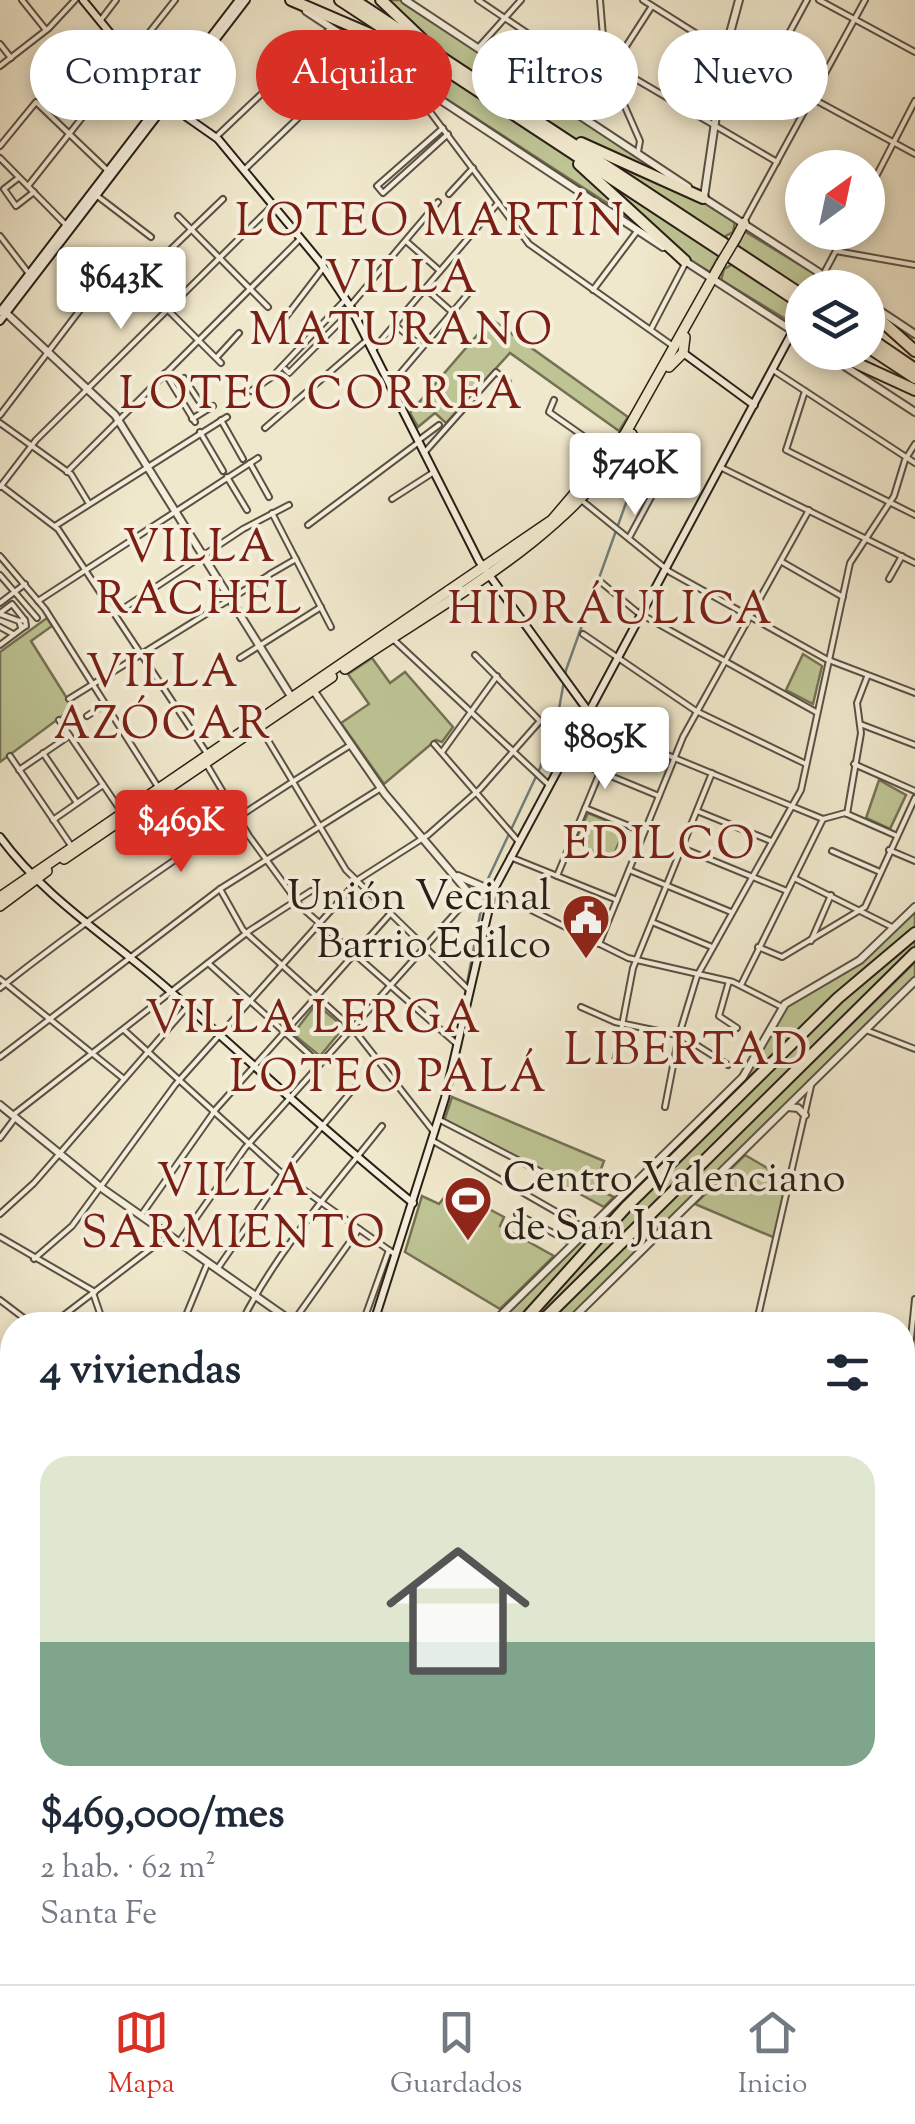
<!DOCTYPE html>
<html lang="es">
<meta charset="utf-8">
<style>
body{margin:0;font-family:"Sorts Mill Goudy",serif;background:#f2f2f3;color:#1f2937;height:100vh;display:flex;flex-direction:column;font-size:38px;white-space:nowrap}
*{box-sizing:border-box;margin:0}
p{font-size:32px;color:#747a83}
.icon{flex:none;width:55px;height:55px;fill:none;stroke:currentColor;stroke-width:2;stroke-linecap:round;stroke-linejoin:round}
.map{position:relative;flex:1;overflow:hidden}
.details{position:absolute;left:0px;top:1312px;width:915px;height:672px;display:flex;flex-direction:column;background:#fff;border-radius:40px 40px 0 0;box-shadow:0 5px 15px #0003}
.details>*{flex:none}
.hud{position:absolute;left:30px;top:30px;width:855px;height:90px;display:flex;gap:20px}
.needle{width:65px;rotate:33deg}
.tools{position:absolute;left:785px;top:150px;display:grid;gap:20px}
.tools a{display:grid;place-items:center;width:100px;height:100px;border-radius:50%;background:#fff;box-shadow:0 5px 15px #0003;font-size:50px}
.price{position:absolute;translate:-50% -85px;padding:0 22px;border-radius:10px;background:#fff;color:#222;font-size:32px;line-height:65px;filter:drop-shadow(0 2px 5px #0008)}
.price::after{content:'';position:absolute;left:50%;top:60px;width:30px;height:22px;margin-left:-15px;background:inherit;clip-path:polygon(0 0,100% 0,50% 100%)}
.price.current{background:#d93025;color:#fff}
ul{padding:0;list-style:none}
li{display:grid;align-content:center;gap:20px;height:530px;padding:0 40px}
li span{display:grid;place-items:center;height:310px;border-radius:30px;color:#555}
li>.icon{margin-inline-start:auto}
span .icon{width:180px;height:180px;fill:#fffc;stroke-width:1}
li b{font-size:42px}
h2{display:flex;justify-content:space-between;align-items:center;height:120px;padding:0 40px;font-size:42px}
.pill{padding:0 35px;border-radius:45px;background:#fff;box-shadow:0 5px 15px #0003;font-size:35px;line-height:90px}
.pill.current{background:#d93025;color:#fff}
.tab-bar{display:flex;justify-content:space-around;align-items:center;height:140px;border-top:2px solid #e0e1e3;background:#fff;font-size:28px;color:#747a83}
.tab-bar a{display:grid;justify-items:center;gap:5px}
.tab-bar .current{color:#d93025}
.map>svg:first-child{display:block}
.green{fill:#bec494;stroke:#747154;stroke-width:2.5}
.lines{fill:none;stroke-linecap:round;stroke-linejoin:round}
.stream{stroke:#6f7f7b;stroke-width:2.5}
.minor-casing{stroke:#5b5043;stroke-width:8}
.tertiary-casing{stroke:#5b5043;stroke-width:10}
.secondary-casing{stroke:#291e15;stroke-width:10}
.primary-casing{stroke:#291e15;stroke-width:12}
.motorway-casing{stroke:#291e15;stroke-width:14}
.minor{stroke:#f5f0de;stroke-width:4}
.tertiary{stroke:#f5f0de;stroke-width:6}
.secondary{stroke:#f5f0de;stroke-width:6}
.primary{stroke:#f0e8cc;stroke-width:9}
.motorway{stroke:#f0e8cc;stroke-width:10}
.primary-bridge-casing{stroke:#291e15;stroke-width:12;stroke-linecap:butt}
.primary-bridge{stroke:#f0e8cc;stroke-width:9}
.labels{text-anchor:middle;stroke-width:8;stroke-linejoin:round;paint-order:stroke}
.poi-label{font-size:42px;fill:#291e15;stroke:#f5f0de;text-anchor:end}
.neighbourhood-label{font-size:45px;letter-spacing:2.5px;fill:#7a1f14;stroke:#f5f0de}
</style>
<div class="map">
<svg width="915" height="1984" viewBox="0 0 915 1984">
<rect width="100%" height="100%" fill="#f0e8cc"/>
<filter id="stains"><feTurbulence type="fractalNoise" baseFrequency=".002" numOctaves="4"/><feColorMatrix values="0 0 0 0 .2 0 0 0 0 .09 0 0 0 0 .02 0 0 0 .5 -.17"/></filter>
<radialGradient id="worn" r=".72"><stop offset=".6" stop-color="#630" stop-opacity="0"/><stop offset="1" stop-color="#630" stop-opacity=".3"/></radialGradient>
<g class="green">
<path d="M385,0h15l274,181c-107,-34 -209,-105 -289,-181z"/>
<path d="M312,12c120,50 245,117 332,215z"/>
<polygon points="594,153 691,195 735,222 733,232 726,236 727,241"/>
<polygon points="600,176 720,254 710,272 679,254"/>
<polygon points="744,231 815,274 814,285 802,291 737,247"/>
<polygon points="729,260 801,308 796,308 792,323 721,280 724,269 731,265"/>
<polygon points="491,319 628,417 619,431 510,353 446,423 435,413 418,427 410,413"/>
<polygon points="47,618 52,626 31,641 73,708 0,762 0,652"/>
<polygon points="803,654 822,666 813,704 786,690"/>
<polygon points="372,658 390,683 405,672 453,727 442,742 436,740 384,784 341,723 369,704 348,674"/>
<polygon points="879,780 906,795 890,829 866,818"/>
<polygon points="588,813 625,828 612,859 574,843"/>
<polygon points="915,911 915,927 852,980 624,1204 514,1325 496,1325 744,1079 787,1006 861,963"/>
<path d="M915,937v10l-382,378h-8c119,-138 251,-270 390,-388z"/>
<polygon points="915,962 915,977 571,1316 562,1325 544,1325"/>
<polygon points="316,1004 344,1027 320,1056 293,1034"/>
<polygon points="452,1097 604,1161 594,1188 614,1197 604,1207 444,1121"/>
<polygon points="745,1155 786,1179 775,1238 695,1204"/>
<polygon points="451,1189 504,1217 500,1226 554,1256 500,1309 405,1252 422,1196 439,1204"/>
<polygon points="0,1503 12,1511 12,1656 0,1664"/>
</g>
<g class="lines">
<polyline class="stream" points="465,994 486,883 540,768 557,720 566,670 631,489"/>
<g class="minor-casing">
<g id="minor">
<polyline points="22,0 46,30"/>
<polyline points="478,0 582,70"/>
<polyline points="600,0 605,61 640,141 638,152"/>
<polyline points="643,0 719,48 915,154"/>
<polyline points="819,0 915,52"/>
<polyline points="100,21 116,0"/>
<polyline points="0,44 11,58"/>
<polyline points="478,48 521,0"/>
<polyline points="614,65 652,6"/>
<polyline points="0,66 49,28 75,0"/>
<polyline points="767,74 807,0"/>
<polyline points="407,81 529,244 673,346"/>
<polyline points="554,98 598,57 777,162"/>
<polyline points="443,128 377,186 383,193 448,134"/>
<polyline points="216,137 331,28"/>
<polyline points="0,146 36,102 107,170"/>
<polyline points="0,158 67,226"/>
<polyline points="244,170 298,118"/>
<polyline points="17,179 4,189 16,206 34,192"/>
<polyline points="28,186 175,0"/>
<polyline points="868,192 915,101"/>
<polyline points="449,194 473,168"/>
<polyline points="96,195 151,237"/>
<polyline points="178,216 268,307"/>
<polyline points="745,220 865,0"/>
<polyline points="0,236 30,275"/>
<polyline points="406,241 440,271"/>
<polyline points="836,251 915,265"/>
<polyline points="823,275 846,232"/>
<polyline points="136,278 221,363"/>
<polyline points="139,280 223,199"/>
<polyline points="426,289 452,312"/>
<polyline points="593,290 638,230"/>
<polyline points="351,305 438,202"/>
<polyline points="285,318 324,267"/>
<polyline points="395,325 422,347"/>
<polyline points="651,329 686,262"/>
<polyline points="372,351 498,203"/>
<polyline points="217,357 239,333"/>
<polyline points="285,369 289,373 352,310"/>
<polyline points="773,370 915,463"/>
<polyline points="165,373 195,422"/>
<polyline points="184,378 205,410"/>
<polyline points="392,383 467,295"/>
<polyline points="251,391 272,377 346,299"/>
<polyline points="805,391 786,450 915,515"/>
<polyline points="554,400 549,412 606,452"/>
<polyline points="0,415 102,281"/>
<polyline points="192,419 213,406"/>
<polyline points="221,420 243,459"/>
<polyline points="0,423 71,474 88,502"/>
<polyline points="265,428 367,340"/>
<polyline points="200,432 223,471"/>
<polyline points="419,440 439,425"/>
<polyline points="424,453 496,372 508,382"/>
<polyline points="250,463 269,497"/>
<polyline points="722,468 915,563"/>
<polyline points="67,472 300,239"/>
<polyline points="227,477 247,510"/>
<polyline points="0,485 58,529 206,752"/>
<polyline points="0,487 36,440 273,205"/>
<polyline points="392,499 434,472"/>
<polyline points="580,499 670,572 826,659 915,693"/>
<polyline points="272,513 331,627"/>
<polyline points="308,525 419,442"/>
<polyline points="55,526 227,417"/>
<polyline points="630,536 651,497"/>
<polyline points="0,556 45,609 158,787"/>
<polyline points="782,562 843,597"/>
<polyline points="270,574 296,559"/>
<polyline points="0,575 37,618"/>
<polyline points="889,579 902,556"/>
<polyline points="602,583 637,612 816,712"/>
<polyline points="38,601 258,458"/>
<polyline points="0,603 25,584"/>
<polyline points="0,613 12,604 24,619"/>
<polyline points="0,614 19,621"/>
<polyline points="115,614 243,529 289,505"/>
<polygon points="25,620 26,626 21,627 19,621"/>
<polyline points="0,627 13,634"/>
<polyline points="583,634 696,711 806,764"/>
<polyline points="394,640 548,784"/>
<polyline points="0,645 24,627"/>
<polyline points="240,658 321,607"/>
<polyline points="69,699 269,575"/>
<polyline points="588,711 611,732 823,819"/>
<polyline points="87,716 104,705"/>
<polyline points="59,720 121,811"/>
<polyline points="860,724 915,745"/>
<polyline points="260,727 346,870 470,991"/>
<polyline points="434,744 518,841"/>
<polyline points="442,752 497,676"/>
<polyline points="43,753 77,803"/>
<polyline points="10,756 72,847"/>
<polyline points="567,758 659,796"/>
<polyline points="854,764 915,791"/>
<polyline points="207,765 249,836 301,907 458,1045"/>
<polyline points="19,770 69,736"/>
<polyline points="585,808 644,832"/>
<polyline points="697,811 771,841"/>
<polyline points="847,814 861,733 857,703 867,677"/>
<polyline points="823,819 845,813 895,835"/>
<polyline points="53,820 103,785"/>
<polyline points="682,848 787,891"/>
<polyline points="889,850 915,861"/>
<polyline points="832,851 880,872"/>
<polyline points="510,857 617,900"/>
<polyline points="629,870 731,912"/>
<polyline points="557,876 600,772"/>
<polyline points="794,878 892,927"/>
<polyline points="220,889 243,930 354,1030 434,1132"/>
<polyline points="493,891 628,958 733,982 782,1007"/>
<polyline points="652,922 712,947"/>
<polyline points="811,941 831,895"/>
<polyline points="599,944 683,737 809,510"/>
<polyline points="758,947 782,957 865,907 915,798"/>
<polyline points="208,963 320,1064"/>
<polyline points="0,979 124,1079"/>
<polyline points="729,981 719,1016 737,1028"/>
<polyline points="741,985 823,819"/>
<path d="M0,988c112,-88 229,-167 349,-242"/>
<polyline points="581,1007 615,1022 682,1036 728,1065"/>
<polyline points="124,1030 287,1178 393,1253"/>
<polyline points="866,1030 915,1049"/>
<polyline points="0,1057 220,889 381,788"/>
<polyline points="615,1062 633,968 712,773"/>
<polyline points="665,1107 679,1035 697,976 801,790 850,563 894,496 905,460 915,444"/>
<polyline points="13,1115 249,931 311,891"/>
<polyline points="440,1120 551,1177"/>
<polyline points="0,1138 15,1118"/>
<polyline points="433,1141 588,1230"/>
<polyline points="0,1214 34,1183 187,1007"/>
<polyline points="142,1214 216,1109 390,914"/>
<polyline points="517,1214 574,1244"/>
<polyline points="0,1237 95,1292"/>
<polyline points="179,1242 245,1148 475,891 482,888"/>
<polyline points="34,1259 72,1226 175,1085 359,879 428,835 480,789 540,721 475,655"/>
<polyline points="218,1268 285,1171 354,1088"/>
<polyline points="93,1293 104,1325"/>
<polyline points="0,1300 33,1325"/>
<polyline points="293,1322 359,1229"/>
<polyline points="51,1325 166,1237"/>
<polyline points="182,1325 208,1262"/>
<path d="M240,1325c35,-72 92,-136 142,-199"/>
<polyline points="362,1325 389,1250"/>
<polyline points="756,1325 811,1086"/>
<polyline points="0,1364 12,1354"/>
<polyline points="0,1412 12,1418"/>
<polyline points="902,1427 915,1299"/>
<polyline points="0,1469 12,1448"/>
<polyline points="0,1474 12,1481"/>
<polyline points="902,1610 915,1617"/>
<polyline points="902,1660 915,1667"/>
<polyline points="902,1694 915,1675"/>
<polyline points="902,1735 915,1743"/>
<polyline points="902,1786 915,1794"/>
<polyline points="902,1789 915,1767"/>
<polyline points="0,1816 12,1825"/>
<polyline points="902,1837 915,1845"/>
<polyline points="0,1864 12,1848"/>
<polyline points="0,1900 12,1908"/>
<polyline points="118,1972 137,1984"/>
<polyline points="276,1972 294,1984"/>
<polyline points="770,1976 782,1984"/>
<polyline points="266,1984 271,1972"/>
<polyline points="336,1984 342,1975"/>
<polyline points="515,1984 520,1972"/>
<polyline points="719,1984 723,1972"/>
<polyline points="766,1984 771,1972"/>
</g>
</g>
<g class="tertiary-casing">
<g id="tertiary">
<polyline points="405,0 688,187"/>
<polyline points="306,11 663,247"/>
<polyline points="702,197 843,288"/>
<polyline points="704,197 726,48 739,0"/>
<polyline points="682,259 802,337"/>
<polyline points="868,303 915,334"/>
<polyline points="3,310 115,415 292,698"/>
<polyline points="823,352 915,412"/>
<polyline points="311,687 385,794 474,899 488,905"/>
<polyline points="458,876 493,891"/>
<polyline points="0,1105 103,1189 297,1325"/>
<polyline points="788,1107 798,1108 805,1115"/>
<polyline points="491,1325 743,1077 785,1004 860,960 915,907"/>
<polyline points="566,1325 915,981"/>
<polyline points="0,1664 12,1656"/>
<polyline points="0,1727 12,1719"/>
</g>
</g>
<g class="secondary-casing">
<g id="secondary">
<polyline points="83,0 168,104 218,139 320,262 350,306 479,561 588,711"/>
<polyline points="817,288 823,275"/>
<polyline points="0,312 239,0"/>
<polyline points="0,321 246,0"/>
<polyline points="682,352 754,405"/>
<path d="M0,837c46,63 112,102 170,154 81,71 159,144 243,212"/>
<polyline points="373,1325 445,1098 493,891 802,314"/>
<polyline points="58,1984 63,1972"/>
</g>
</g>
<g class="primary-casing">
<g id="primary">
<polyline points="736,238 744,223"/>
<polyline points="669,367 683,353 685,337"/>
<path d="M345,669c101,-69 221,-129 287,-235"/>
<polyline points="64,859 332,677"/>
<polyline points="0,897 552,520 625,434 721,263"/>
<polyline points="0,906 47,871"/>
</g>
</g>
<g class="motorway-casing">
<g id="motorway">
<polyline points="291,0 405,49"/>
<polyline points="340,0 802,304"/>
<polyline points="354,0 802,295"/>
<polyline points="381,0 422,39"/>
<polyline points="581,143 703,198"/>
<polyline points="579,164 685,261"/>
<polyline points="841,286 843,288"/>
<polyline points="868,309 915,351"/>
<polyline points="868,337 915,369"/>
<polyline points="868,347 915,378"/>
<polyline points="832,352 915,390"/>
<polyline points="520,1325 626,1207 838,998 915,933"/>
<polyline points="538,1325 915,953"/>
<polyline points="0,1688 12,1680"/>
<polyline points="0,1703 12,1695"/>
</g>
</g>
<use href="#minor" class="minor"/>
<use href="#tertiary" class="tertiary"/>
<use href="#secondary" class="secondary"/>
<use href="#primary" class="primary"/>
<use href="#motorway" class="motorway"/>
<g class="primary-bridge-casing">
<polyline id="primary-bridge" points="721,263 736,238"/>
</g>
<use href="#primary-bridge" class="primary-bridge"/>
</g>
<defs>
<g id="civic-pin" transform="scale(2.5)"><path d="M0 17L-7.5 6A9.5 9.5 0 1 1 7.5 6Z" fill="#8f2418" stroke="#f5f0de"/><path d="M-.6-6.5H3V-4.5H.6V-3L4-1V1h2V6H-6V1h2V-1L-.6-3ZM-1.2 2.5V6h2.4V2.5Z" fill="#fff"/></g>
<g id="stadium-pin" transform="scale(2.5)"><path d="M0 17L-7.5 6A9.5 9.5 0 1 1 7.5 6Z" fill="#8f2418" stroke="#f5f0de"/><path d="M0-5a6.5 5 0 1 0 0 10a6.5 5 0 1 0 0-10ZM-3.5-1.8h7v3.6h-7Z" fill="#fff"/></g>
</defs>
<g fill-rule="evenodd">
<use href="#civic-pin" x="586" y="918"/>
<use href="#stadium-pin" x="468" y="1200"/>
</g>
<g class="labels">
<g class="poi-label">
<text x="551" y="909">Unión Vecinal<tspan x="551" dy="48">Barrio Edilco</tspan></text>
<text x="503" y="1191" text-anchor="start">Centro Valenciano<tspan x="503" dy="48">de San Juan</tspan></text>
</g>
<g class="neighbourhood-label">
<text x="431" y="235">LOTEO MARTÍN</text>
<text x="402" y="292">VILLA<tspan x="402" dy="52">MATURANO</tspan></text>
<text x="322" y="408">LOTEO CORREA</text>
<text x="200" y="561">VILLA<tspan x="200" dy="52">RACHEL</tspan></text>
<text x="611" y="623">HIDRÁULICA</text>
<text x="163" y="686">VILLA<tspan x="163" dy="52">AZÓCAR</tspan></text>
<text x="660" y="858">EDILCO</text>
<text x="314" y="1032">VILLA LERGA</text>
<text x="687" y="1064">LIBERTAD</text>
<text x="389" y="1091">LOTEO PALÁ</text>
<text x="234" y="1195">VILLA<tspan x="234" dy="52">SARMIENTO</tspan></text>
</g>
</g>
<rect width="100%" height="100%" filter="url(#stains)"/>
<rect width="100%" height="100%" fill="url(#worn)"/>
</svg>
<div class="tools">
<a><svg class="needle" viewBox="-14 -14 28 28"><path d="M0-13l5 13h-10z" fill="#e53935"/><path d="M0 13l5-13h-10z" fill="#747a83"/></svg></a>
<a><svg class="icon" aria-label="layers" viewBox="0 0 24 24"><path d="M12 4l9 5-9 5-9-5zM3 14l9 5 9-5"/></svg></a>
</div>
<b class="price" style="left:121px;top:332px">$643K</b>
<b class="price" style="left:635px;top:518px">$740K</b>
<b class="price" style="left:605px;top:792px">$805K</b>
<b class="price current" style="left:181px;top:875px">$469K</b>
<div class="hud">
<a class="pill">Comprar</a>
<a class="pill current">Alquilar</a>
<a class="pill">Filtros</a>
<a class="pill">Nuevo</a>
</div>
<section class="details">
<h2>4 viviendas<svg class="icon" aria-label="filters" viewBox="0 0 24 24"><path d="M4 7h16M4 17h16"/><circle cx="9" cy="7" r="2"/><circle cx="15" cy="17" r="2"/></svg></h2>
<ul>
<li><span style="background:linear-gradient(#dfe7d0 60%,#7fa58c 0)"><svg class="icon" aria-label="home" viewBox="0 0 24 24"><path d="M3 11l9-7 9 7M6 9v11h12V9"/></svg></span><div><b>$469,000/mes</b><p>2 hab. · 62 m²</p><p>Santa Fe</p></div></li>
</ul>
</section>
</div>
<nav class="tab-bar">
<a class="current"><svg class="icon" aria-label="map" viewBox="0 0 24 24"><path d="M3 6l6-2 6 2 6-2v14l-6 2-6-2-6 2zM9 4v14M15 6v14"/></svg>Mapa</a>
<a><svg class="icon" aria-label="saved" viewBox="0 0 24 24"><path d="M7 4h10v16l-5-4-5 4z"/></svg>Guardados</a>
<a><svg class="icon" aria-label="home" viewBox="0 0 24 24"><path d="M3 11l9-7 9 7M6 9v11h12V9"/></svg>Inicio</a>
</nav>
